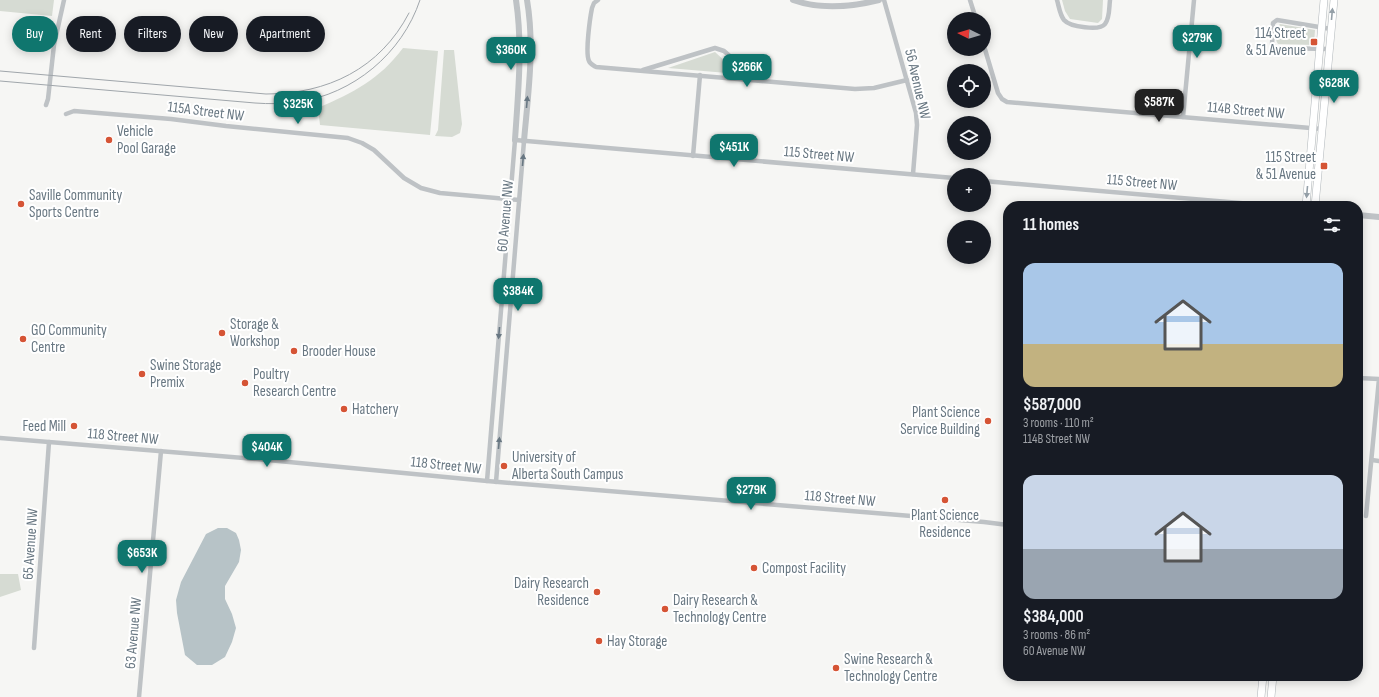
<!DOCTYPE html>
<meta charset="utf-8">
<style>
body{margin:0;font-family:"Sofia Sans Condensed",sans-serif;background:#20242c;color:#f1f3f6;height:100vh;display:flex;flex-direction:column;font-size:15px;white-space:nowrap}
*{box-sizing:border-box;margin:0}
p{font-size:13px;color:#9ea1a6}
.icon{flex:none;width:22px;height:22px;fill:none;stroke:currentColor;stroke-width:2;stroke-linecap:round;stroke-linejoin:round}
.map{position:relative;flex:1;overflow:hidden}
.panel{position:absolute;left:1003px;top:201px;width:360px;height:480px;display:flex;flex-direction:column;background:#171b24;border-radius:16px;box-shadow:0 2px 10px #0003}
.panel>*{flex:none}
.hud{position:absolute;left:12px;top:16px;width:380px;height:36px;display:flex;gap:8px}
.needle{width:26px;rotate:275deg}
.controls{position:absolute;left:947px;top:12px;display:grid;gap:8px}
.controls a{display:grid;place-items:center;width:44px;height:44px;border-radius:50%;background:#171b24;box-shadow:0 2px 10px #0003;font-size:20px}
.price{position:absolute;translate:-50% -34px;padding:0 9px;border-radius:8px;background:#0f766e;color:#fff;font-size:13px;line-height:26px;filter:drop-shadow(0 1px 2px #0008)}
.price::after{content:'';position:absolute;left:50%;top:24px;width:12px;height:9px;margin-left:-6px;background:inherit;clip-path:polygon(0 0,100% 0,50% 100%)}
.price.selected{background:#222;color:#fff}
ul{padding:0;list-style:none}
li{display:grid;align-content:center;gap:8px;height:212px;padding:0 20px}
li span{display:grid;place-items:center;height:124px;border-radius:12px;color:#555}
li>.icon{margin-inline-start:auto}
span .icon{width:72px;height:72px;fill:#fffc;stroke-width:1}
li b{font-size:17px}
h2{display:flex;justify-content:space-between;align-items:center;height:48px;padding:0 20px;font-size:17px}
.pill{padding:0 14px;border-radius:18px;background:#171b24;box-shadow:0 2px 10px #0003;font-size:14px;line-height:36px}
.pill.selected{background:#0f766e;color:#fff}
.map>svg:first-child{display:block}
.green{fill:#d6dbd3}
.water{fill:#b7c3c7}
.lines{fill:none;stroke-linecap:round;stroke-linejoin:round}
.secondary-casing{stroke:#b0b6ba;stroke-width:8}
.minor{stroke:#bec2c5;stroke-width:4.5}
.tertiary{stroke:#bec2c5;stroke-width:6}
.secondary{stroke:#fff;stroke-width:7}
.tram{stroke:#a0a6ab;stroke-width:1}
.oneway{fill:#95a0a8}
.oneway2{fill:#687782}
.poi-dot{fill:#d55435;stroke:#fff;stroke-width:1.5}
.labels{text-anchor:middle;stroke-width:4;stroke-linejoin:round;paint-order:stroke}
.poi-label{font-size:15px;fill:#687782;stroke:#fff;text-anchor:start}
.street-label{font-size:15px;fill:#687782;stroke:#fff}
</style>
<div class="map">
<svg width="1379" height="697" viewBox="0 0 1379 697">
<rect width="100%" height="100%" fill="#f6f6f4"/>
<g class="green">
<polygon points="0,0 54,0 52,16 0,11"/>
<polygon points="1062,0 1103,0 1102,19 1098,23 1070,19 1065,11"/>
<path d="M1280,24l35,6 -1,13 -1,2 -35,-1c-4,-5 -3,-16 2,-20z"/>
<path d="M403,48l35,3 -8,84 -110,-10 -2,-17c36,-16 61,-28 85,-60z"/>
<polygon points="444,50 454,50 462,124 460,133 452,137 435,136 438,130"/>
<polygon points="715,52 739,74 668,68"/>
<polygon points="0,574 18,574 21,590 0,597"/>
</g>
<polygon class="water" points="218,528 227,528 236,533 239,540 241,550 239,562 225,586 225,599 232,614 236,628 232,642 225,657 212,665 197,665 185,655 177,613 176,600 181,582 206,534"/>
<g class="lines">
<g class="secondary-casing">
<g id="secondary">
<polyline points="1306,206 1324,0"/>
<polyline points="1315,206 1334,0"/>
<polyline points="1261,697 1263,676"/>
<polyline points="1271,697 1273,676"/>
</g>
</g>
<g class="minor">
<path d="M598,0l-4,3 -2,5c-2,10 -7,45 -3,53 1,3 4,4 7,6l259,22 19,-1 33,-8"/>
<polyline points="884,0 916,113 917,125 913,174"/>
<polyline points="970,0 976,19"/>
<path d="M1057,0c2,7 3,15 7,20 6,7 36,11 41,4 5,-6 4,-17 5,-24"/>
<polyline points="984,46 998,93 1002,99 1007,102 1322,129"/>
<polyline points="1329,49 1276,48 1272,45 1273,23 1277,20 1331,29"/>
<polyline points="643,70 715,48 724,51 757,80"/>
<polyline points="46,105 48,99 54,45 64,0"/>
<polyline points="66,114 74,111 171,119 226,126 348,138 362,143 374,150 404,178 421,188 440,193 519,200"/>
<polyline points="1183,117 1194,0"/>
<polyline points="693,156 700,75"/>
<polyline points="984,181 1275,206"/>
<polyline points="1358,378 1379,379 1366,516"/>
<polyline points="0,438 268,460 487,481 984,522 1008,525"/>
<polyline points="1372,460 1379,461"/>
<polyline points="487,481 515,140 954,178"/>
<polyline points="496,482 524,141"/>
<polyline points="34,648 49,442"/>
<polyline points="139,697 161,451"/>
</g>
<g class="tertiary">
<path d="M793,0c28,10 58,7 86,0"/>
<path d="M515,140c3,-47 8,-93 1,-140"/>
<path d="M524,141c4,-47 11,-94 3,-141"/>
<polyline points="1358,215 1379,217"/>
</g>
<use href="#secondary" class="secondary"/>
<g class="tram">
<path d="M0,71l266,23c61,0 114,-25 143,-81"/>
<path d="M0,81l255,22c14,1 28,1 43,-1 55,-8 104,-48 122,-102"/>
</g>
</g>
<defs><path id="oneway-solid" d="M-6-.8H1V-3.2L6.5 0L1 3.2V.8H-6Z"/></defs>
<g class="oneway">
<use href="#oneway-solid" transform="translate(1332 14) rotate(-85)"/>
<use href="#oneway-solid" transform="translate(1307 192) rotate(95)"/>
</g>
<g class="oneway2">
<use href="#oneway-solid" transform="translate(527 102) rotate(-85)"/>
<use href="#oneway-solid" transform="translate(523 160) rotate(-85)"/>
<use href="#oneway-solid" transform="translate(499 333) rotate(95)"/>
<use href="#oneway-solid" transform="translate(499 443) rotate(-85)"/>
</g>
<g class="poi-dot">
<rect x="1310" y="38" width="8" height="8" rx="2"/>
<circle cx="109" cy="140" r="4"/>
<rect x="1320" y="162" width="8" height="8" rx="2"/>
<circle cx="21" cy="204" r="4"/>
<circle cx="222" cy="333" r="4"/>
<circle cx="23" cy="339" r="4"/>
<circle cx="294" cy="351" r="4"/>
<circle cx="142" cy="374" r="4"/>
<circle cx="245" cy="383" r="4"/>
<circle cx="344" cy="409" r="4"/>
<circle cx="988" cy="421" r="4"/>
<circle cx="74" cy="426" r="4"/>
<circle cx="504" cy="466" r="4"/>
<circle cx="945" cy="500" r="4"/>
<circle cx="754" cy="568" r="4"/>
<circle cx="597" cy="592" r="4"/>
<circle cx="665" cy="609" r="4"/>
<circle cx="599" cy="641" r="4"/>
<circle cx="836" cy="668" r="4"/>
</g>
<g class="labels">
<g class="poi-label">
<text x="1306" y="38" text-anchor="end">114 Street<tspan x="1306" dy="17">&amp; 51 Avenue</tspan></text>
<text x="117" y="136">Vehicle<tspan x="117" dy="17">Pool Garage</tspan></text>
<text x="1316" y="162" text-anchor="end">115 Street<tspan x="1316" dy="17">&amp; 51 Avenue</tspan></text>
<text x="29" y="200">Saville Community<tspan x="29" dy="17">Sports Centre</tspan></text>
<text x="230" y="329">Storage &amp;<tspan x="230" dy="17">Workshop</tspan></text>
<text x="31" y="335">GO Community<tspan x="31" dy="17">Centre</tspan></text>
<text x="302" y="356">Brooder House</text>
<text x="150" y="370">Swine Storage<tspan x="150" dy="17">Premix</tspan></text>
<text x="253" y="379">Poultry<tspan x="253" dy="17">Research Centre</tspan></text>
<text x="352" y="414">Hatchery</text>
<text x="980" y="417" text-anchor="end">Plant Science<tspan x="980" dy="17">Service Building</tspan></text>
<text x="66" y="431" text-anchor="end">Feed Mill</text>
<text x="512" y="462">University of<tspan x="512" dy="17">Alberta South Campus</tspan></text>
<text x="945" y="520" text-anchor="middle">Plant Science<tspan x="945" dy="17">Residence</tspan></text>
<text x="762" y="573">Compost Facility</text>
<text x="589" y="588" text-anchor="end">Dairy Research<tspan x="589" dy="17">Residence</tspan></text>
<text x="673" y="605">Dairy Research &amp;<tspan x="673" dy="17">Technology Centre</tspan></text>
<text x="607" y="646">Hay Storage</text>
<text x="844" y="664">Swine Research &amp;<tspan x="844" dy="17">Technology Centre</tspan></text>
</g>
<g class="street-label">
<text transform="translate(918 84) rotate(77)" y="5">56 Avenue NW</text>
<text transform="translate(1246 110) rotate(5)" y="5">114B Street NW</text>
<text transform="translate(206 111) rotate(7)" y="5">115A Street NW</text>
<text transform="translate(819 154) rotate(5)" y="5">115 Street NW</text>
<text transform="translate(1142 182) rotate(5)" y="5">115 Street NW</text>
<text transform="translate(505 216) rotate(-85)" y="5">60 Avenue NW</text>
<text transform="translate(123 436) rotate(5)" y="5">118 Street NW</text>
<text transform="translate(446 465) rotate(6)" y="5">118 Street NW</text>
<text transform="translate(840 498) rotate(5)" y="5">118 Street NW</text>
<text transform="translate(30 544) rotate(-86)" y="5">65 Avenue NW</text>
<text transform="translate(133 633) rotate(-85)" y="5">63 Avenue NW</text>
</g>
</g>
</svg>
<div class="controls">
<a><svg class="needle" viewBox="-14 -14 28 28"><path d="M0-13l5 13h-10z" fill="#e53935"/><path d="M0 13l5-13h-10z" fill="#9ea1a6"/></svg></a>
<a><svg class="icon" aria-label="locate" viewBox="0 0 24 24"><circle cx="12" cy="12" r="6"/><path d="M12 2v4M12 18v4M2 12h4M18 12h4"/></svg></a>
<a><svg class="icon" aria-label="layers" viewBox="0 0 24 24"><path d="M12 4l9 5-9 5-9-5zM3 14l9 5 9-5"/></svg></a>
<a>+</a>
<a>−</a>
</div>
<b class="price" style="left:1197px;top:59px">$279K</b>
<b class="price" style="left:511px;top:71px">$360K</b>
<b class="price" style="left:747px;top:88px">$266K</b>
<b class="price" style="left:1334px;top:104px">$628K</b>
<b class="price selected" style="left:1159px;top:123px">$587K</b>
<b class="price" style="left:298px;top:125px">$325K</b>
<b class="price" style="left:734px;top:168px">$451K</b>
<b class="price" style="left:518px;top:312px">$384K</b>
<b class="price" style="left:267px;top:468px">$404K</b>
<b class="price" style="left:751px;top:511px">$279K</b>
<b class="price" style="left:142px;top:574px">$653K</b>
<div class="hud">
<a class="pill selected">Buy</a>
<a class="pill">Rent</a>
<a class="pill">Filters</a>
<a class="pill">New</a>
<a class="pill">Apartment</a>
</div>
<section class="panel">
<h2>11 homes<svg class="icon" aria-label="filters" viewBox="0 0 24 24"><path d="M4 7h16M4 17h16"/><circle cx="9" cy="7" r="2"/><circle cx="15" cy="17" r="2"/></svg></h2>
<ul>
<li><span style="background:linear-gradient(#a9c7e8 65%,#c2b280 0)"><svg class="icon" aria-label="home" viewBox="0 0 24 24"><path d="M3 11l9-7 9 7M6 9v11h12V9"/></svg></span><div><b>$587,000</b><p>3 rooms · 110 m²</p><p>114B Street NW</p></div></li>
<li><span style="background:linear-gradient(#c9d6e8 60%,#9aa5b1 0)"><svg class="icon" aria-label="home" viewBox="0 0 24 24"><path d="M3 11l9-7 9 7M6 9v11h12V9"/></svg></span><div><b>$384,000</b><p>3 rooms · 86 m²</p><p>60 Avenue NW</p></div></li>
</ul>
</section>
</div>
